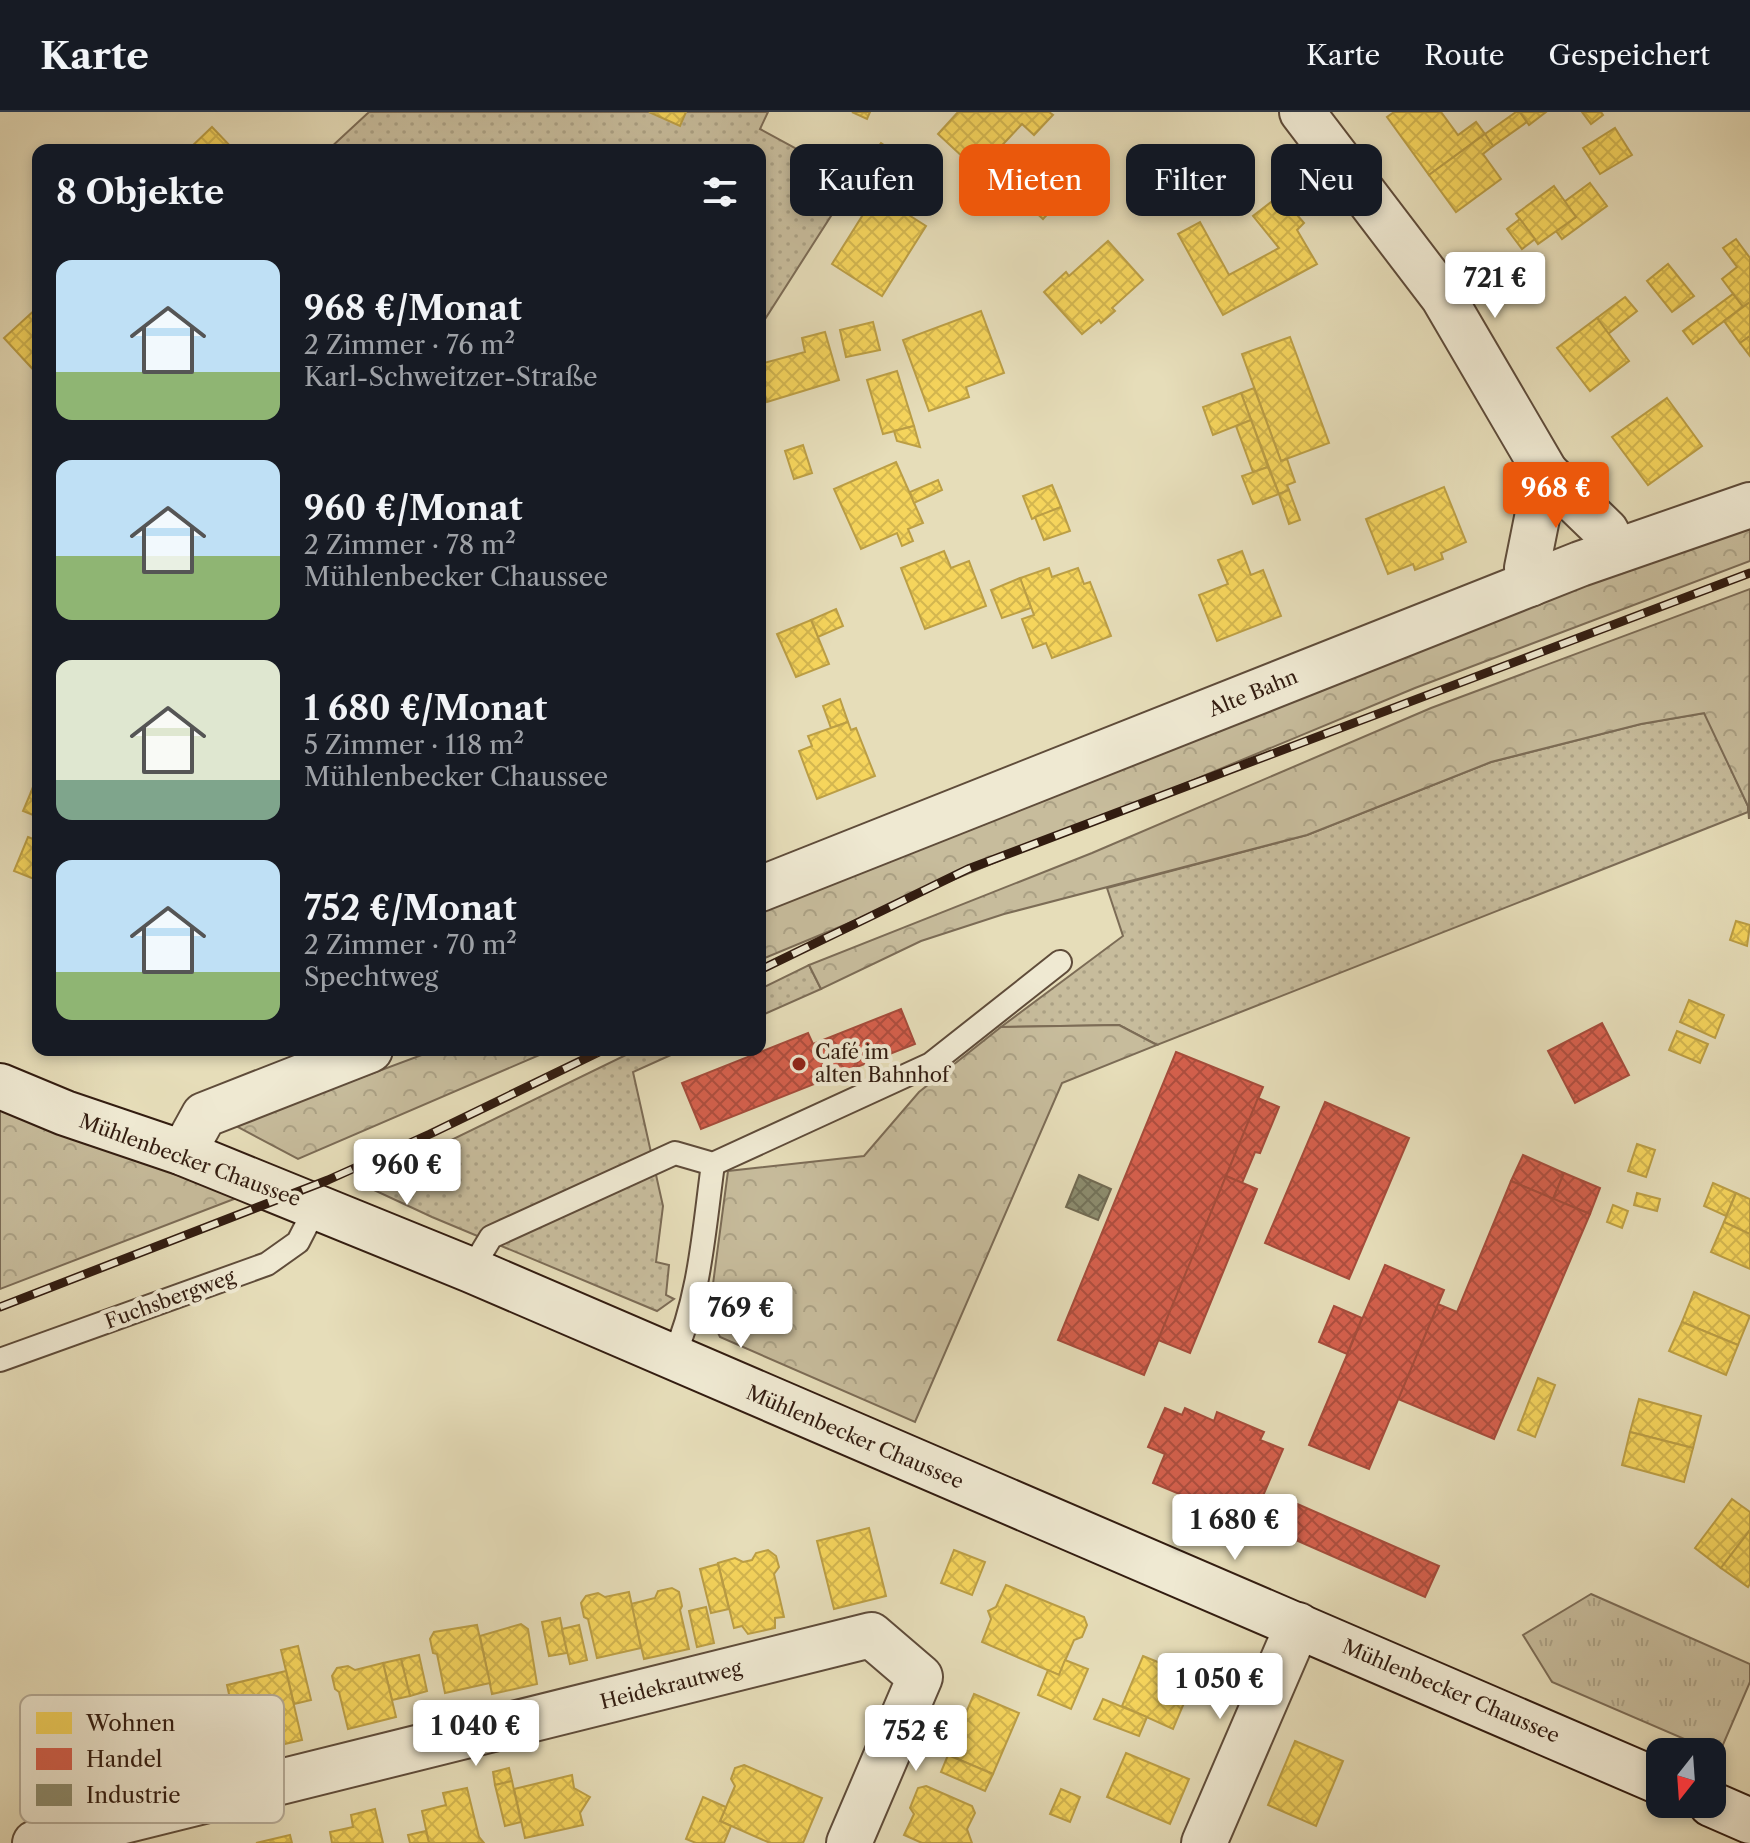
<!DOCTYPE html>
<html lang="de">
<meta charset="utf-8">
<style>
body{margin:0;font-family:"Libre Caslon Text",serif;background:#20242c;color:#f1f3f6;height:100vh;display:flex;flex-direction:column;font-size:30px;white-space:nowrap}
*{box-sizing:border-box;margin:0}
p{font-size:26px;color:#9ea1a6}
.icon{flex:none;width:44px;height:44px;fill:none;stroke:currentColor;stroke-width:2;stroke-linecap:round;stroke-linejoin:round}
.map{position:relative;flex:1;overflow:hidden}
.drawer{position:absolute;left:32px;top:32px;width:734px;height:912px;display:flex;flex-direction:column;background:#171b24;border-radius:16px;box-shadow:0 4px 12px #0003}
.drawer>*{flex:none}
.hud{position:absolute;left:790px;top:32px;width:760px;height:72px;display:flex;gap:16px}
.needle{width:52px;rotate:197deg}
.controls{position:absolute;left:1646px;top:1626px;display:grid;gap:16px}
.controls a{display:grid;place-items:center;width:80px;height:80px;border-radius:16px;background:#171b24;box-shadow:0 4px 12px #0003;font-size:40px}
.price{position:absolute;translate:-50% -68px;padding:0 18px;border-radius:8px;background:#fff;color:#222;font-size:26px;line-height:52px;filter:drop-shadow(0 2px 4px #0008)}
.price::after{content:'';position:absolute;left:50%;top:48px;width:24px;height:18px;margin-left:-12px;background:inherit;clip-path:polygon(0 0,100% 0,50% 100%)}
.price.on{background:#ea580c;color:#fff}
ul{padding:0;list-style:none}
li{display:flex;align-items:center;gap:24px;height:200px;padding:0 24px}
li span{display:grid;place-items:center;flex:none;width:224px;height:160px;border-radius:16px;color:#555}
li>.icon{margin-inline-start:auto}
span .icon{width:96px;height:96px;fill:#fffc;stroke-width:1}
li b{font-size:34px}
h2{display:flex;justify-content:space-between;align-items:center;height:96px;padding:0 24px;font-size:34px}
.tag{padding:0 28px;border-radius:16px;background:#171b24;box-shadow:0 4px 12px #0003;font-size:28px;line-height:72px}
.tag.on{background:#ea580c;color:#fff}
header{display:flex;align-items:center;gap:48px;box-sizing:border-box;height:112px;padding:0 40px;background:#171b24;border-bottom:2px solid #363941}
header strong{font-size:38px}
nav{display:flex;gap:44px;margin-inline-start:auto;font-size:28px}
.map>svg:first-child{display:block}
.grass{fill:url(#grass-dots);stroke:#7c6c56;stroke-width:2}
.forest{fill:url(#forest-crowns);stroke:#7c6c56;stroke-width:2}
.park{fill:url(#park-tufts);stroke:#7c6c56;stroke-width:2}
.homes{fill:url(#homes-cross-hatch);stroke:#bb9e45;stroke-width:2}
.shops{fill:url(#shops-cross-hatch);stroke:#a54c3b;stroke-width:2}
.industry{fill:url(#industry-cross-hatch);stroke:#716a52;stroke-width:2}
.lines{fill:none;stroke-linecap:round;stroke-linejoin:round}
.service-casing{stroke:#5f4c3a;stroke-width:26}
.minor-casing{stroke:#5f4c3a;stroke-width:48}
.secondary-casing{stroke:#321c10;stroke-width:48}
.service{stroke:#efe9d2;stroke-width:22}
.minor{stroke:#efe9d2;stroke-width:44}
.secondary{stroke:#efe9d2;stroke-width:44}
.rail-casing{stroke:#321c10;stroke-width:9}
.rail{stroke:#efe9d2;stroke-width:6;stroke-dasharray:18;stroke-linecap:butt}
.poi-dot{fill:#8f2418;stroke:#efe9d2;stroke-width:3}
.labels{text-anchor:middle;stroke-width:8;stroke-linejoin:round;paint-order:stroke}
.street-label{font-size:20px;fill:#321c10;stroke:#efe9d2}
.poi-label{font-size:20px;fill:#321c10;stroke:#efe9d2;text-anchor:start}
.key{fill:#efe9d2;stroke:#b6ac98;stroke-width:2}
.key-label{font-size:22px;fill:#321c10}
</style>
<header>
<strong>Karte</strong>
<nav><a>Karte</a><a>Route</a><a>Gespeichert</a></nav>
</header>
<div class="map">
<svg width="1750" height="1731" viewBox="0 0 1750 1731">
<defs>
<pattern id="grass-dots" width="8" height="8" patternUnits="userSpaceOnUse" patternTransform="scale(2)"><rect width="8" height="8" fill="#c7bc9c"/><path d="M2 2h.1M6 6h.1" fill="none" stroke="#aba185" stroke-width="1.8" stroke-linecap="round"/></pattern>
<pattern id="forest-crowns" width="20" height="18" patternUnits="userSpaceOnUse" patternTransform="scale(2)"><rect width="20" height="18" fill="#c7bc9c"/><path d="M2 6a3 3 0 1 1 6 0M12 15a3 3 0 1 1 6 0" fill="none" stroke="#aba185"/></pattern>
<pattern id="park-tufts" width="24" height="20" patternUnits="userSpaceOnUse" patternTransform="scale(2)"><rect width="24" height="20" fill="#c7bc9c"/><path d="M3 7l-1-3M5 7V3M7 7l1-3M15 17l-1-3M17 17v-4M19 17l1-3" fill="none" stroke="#aba185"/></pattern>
<pattern id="homes-cross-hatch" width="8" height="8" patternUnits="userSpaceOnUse" patternTransform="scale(2)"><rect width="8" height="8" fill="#f6d55c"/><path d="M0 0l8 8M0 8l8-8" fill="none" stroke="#d3b64f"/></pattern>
<pattern id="shops-cross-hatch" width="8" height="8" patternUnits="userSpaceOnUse" patternTransform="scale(2)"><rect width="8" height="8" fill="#d6604d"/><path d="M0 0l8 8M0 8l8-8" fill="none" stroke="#ae4e3f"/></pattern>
<pattern id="industry-cross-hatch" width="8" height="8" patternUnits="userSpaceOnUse" patternTransform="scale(2)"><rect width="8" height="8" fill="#8c8c6e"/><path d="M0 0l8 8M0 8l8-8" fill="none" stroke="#737259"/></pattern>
</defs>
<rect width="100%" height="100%" fill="#e6ddb9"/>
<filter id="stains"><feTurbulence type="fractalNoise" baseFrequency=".0025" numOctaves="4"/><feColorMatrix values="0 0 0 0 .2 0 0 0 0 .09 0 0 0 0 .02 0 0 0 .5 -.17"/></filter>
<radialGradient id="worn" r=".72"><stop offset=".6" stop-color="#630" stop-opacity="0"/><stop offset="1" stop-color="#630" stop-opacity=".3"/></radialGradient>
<g class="grass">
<polygon points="369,0 768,0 760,17 854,68 760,215 760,38 328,38"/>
<polygon points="1705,601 1748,694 1748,700 1157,933 1119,913 1001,915 1123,824 1107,776 1307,723 1491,650 1641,612"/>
<polygon points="809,853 821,877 760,904 760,877"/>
<polygon points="636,938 682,938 633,960 663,1094 656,1150 669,1153 666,1183 674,1187 657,1199 432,1105 361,1072"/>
</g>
<g class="forest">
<polygon points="1750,403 1750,449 1415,576 760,848 760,784"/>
<polygon points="1750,477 1749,707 1748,694 1704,601 1641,612 1491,650 1307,723 1004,802 921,829 821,877 809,853 1092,741 1431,596"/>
<polygon points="1119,913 1157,933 1062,971 915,1310 720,1225 709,1202 728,1059 864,1044 919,980 1001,915"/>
<polygon points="435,938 551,938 298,1047 234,1013"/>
<polygon points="0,998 247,1082 0,1177"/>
</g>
<polygon class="park" points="1591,1482 1750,1552 1750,1570 1719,1642 1552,1570 1523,1523"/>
<g class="homes">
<polygon points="649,0 686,0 680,14"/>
<polygon points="852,0 870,0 867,7"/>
<polygon points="958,0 1049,0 1053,3 1034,23 1022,12 978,59 938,22"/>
<polygon points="1394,0 1441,0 1458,23 1476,10 1485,22 1429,63 1387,5"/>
<polygon points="1516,0 1520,0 1527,10 1493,34 1485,22"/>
<polygon points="1520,0 1546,0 1529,13"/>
<polygon points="1582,0 1601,0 1603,3 1591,12"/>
<polygon points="212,15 234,38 188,38"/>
<polygon points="1615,16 1632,43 1600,62 1583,36"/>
<polygon points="1485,22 1493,34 1483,42 1501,67 1456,100 1429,63"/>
<polygon points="881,31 894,40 875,66 862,56"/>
<polygon points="972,53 1005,85 995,96 961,65"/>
<polygon points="1590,71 1607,94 1562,127 1556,119 1576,105 1564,90"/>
<polygon points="1030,72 1054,95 1043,107 1018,84"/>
<polygon points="1554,74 1576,105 1538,132 1516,102"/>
<polygon points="876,82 926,114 882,184 832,152"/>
<polygon points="1280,83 1304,111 1297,118 1317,152 1223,203 1178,122 1200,110 1229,163 1279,136 1253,104"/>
<polygon points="1520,107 1535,127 1522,137 1507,117"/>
<polygon points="1736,127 1750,146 1750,190 1743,195 1722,167 1737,155 1723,136"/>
<polygon points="1108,129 1143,168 1112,196 1115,199 1101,211 1099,208 1082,222 1044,180 1066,160 1069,164"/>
<polygon points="1668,152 1694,184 1672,200 1647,169"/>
<polygon points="1733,182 1743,195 1693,232 1683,219"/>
<polygon points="1625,185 1637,199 1608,222 1597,206"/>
<polygon points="1750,190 1750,224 1740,231 1724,209"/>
<polygon points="38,195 38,263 4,226"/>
<polygon points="981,199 1004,261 966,275 969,285 929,299 903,228"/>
<polygon points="1597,206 1629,249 1590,279 1557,236"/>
<polygon points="873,210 880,238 846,245 840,218"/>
<polygon points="825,220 839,268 767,290 760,266 760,252 805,240 802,226"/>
<polygon points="1750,224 1750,244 1740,231"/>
<polygon points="1290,225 1329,331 1281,349 1242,242"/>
<polygon points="897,259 914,314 883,322 867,268"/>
<polygon points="1254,276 1281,349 1287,347 1295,370 1287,373 1289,378 1279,382 1241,281"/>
<polygon points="1241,281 1251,308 1213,323 1203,295"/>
<polygon points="1667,286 1702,334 1648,373 1612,325"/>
<polygon points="1251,308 1268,355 1253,360 1236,314"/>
<polygon points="914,314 920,335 897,329 894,319"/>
<polygon points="803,333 812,361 794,367 785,339"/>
<polygon points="896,350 923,411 908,417 913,429 902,434 897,421 861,437 834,377"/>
<polygon points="1268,355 1279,382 1253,392 1242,364"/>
<polygon points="938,368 942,378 914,391 910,380"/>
<polygon points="1052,373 1061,395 1032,407 1023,384"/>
<polygon points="1444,375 1466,430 1441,441 1443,447 1415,458 1413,452 1388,462 1366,407"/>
<polygon points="1289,378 1300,408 1289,412 1279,382"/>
<polygon points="1061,395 1070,419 1044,428 1035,405"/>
<polygon points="944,439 951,456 969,449 986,494 925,517 901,456"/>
<polygon points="1242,439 1251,463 1263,458 1281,504 1217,529 1199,483 1228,472 1218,448"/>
<polygon points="1049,456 1052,465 1078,456 1084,472 1090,470 1111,524 1052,546 1046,531 1033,536 1022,507 1034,503 1020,466"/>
<polygon points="1020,466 1031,496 1002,506 991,478"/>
<polygon points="836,497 843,514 818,525 811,508"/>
<polygon points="811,508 829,552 796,565 777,522"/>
<polygon points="840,587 848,610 831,616 823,594"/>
<polygon points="848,610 851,618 856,616 875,664 817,687 799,639 812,634 808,624"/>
<polygon points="38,662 38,683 31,680"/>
<polygon points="31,680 38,683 38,705 23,699"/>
<polygon points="28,725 38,729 38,757 34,767 14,759"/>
<polygon points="1736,809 1750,813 1747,834 1730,828"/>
<polygon points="1689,888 1724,903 1715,926 1680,910"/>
<polygon points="1677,919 1708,932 1700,951 1669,938"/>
<polygon points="1637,1032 1655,1038 1646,1065 1628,1059"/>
<polygon points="1713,1071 1736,1081 1726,1104 1704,1094"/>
<polygon points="1637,1081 1660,1087 1657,1099 1634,1093"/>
<polygon points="1736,1081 1750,1087 1750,1122 1724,1110"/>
<polygon points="1613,1093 1628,1099 1622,1116 1607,1110"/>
<polygon points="1724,1110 1750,1122 1750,1157 1711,1140"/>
<polygon points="1694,1180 1750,1204 1738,1233 1682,1210"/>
<polygon points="1682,1210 1738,1233 1726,1263 1669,1239"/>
<polygon points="1538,1266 1555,1273 1535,1325 1518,1318"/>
<polygon points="1639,1287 1701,1304 1693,1336 1630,1320"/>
<polygon points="1630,1320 1693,1336 1684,1370 1622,1353"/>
<polygon points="1732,1387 1750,1400 1750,1418 1721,1456 1695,1436"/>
<polygon points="869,1416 886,1484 834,1497 817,1429"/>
<polygon points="1750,1418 1750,1472 1748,1475 1721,1456"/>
<polygon points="768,1438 776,1444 779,1455 774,1462 784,1505 775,1506 775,1516 748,1522 742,1514 734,1516 718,1451 735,1446 743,1450 752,1448 756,1441"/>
<polygon points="954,1438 985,1450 972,1483 941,1471"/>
<polygon points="718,1452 729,1497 711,1501 700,1457"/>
<polygon points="1006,1473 1084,1505 1087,1513 1082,1525 1074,1528 1059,1563 982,1530 991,1507 988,1499 996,1495"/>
<polygon points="672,1476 679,1480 682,1494 680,1498 689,1537 644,1547 631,1492 655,1486 658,1479"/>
<polygon points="629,1480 641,1536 597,1546 588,1507 584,1505 581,1491 586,1484 598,1481 605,1485"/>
<polygon points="706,1495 714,1531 697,1535 689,1499"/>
<polygon points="560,1506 567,1541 549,1544 542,1510"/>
<polygon points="521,1512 528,1517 537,1572 492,1582 480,1524"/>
<polygon points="477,1513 490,1571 445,1581 437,1542 433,1541 430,1527 434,1520"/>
<polygon points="579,1513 587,1548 570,1552 562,1517"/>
<polygon points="298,1534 311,1588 294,1592 281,1538"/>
<polygon points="419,1543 427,1579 410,1584 401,1547"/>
<polygon points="1143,1544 1195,1565 1173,1617 1122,1594"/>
<polygon points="401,1547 410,1584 392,1588 383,1551"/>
<polygon points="1065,1548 1088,1557 1071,1597 1038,1583 1048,1558 1059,1563"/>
<polygon points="383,1551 396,1605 348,1617 339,1580 335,1577 332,1564 337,1556 348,1554 355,1558"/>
<polygon points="286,1559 302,1628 242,1642 227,1573"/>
<polygon points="974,1582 1019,1601 993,1662 948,1643"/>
<polygon points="1103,1587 1147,1605 1139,1624 1094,1607"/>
<polygon points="1295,1629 1343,1649 1316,1714 1268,1693"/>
<polygon points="1126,1641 1189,1667 1170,1712 1107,1685"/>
<polygon points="948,1643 993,1662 985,1679 941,1660"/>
<polygon points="744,1653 822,1686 803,1731 770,1731 720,1709 735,1674 731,1667 735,1656"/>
<polygon points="509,1656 512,1669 495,1673 493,1660"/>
<polygon points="572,1663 574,1676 590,1685 580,1701 583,1713 525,1726 514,1677"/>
<polygon points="512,1669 521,1710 505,1714 495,1673"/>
<polygon points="926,1674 972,1694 975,1701 967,1717 972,1731 922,1731 904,1723 914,1702 910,1696 918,1676"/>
<polygon points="467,1676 479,1725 484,1731 429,1731 422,1699 446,1693 443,1681"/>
<polygon points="1061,1677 1080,1685 1070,1710 1050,1702"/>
<polygon points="703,1685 726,1695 720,1709 731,1714 724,1731 696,1731 686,1727"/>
<polygon points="375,1697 383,1731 332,1731 330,1720 353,1715 351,1703"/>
<polygon points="426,1719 429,1731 410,1731 408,1723"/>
<polygon points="290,1723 292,1731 256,1731"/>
</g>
<g class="shops">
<polygon points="901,897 915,932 701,1017 682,971 808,921 813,932"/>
<polygon points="1602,911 1629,963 1575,991 1548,939"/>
<polygon points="1176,940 1263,975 1144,1263 1058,1228"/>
<polygon points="1258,986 1279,995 1260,1041 1255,1040 1242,1071 1226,1064"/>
<polygon points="1325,990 1409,1026 1349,1167 1265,1131"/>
<polygon points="1523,1043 1564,1061 1553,1087 1511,1069"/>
<polygon points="1564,1061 1600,1076 1590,1102 1553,1087"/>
<polygon points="1226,1064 1257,1077 1190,1241 1158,1228"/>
<polygon points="1511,1069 1590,1102 1494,1327 1398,1287 1438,1192 1457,1200"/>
<polygon points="1385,1153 1444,1178 1369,1357 1309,1333"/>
<polygon points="1334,1194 1362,1206 1347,1242 1319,1230"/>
<polygon points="1165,1296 1182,1303 1185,1296 1214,1309 1217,1300 1264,1320 1260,1328 1283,1337 1251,1412 1153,1371 1165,1342 1148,1335"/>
<polygon points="1295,1391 1439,1454 1425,1485 1282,1422"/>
</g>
<polygon class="industry" points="1079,1063 1111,1077 1098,1108 1066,1095"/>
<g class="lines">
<g class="service-casing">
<g id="service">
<polyline points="471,1158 491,1125 675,1041 713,1052 931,952 1060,850"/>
<path d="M673,1246c27,-60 31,-129 40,-194"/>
<polyline points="0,1248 267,1152 298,1130 316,1095"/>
</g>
</g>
<g class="minor-casing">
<g id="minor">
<polyline points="1302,0 1443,185 1546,361 1527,456 1530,472"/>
<polyline points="1546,361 1606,419 1616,439"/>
<polyline points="760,777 1580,452 1750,393"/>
<polyline points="183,1041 204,1003 370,938"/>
<polyline points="35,1731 871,1523 920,1565 849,1731"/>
<polyline points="1204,1731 1298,1513"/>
</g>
</g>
<g class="secondary-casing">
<g id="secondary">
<polyline points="0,974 65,1001 183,1041 471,1158 1660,1670"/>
<polyline points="1711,1692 1750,1709"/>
</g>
</g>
<use href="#service" class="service"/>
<use href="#minor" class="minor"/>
<use href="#secondary" class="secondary"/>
<g class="rail-casing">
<g id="rail">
<polyline points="760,858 968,757 1750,461"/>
<polyline points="0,1195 328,1068 430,1022 603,938"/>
</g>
</g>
<use href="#rail" class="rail"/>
</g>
<circle class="poi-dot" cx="799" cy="952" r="8"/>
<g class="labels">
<g class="street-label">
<text transform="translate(1253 581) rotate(-22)" y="7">Alte Bahn</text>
<text transform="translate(190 1048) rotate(20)" y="7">Mühlenbecker Chaussee</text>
<text transform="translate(170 1187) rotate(-20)" y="7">Fuchsbergweg</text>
<text transform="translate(855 1325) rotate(23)" y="7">Mühlenbecker Chaussee</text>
<text transform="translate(671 1573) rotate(-14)" y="7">Heidekrautweg</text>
<text transform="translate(1451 1579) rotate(23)" y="7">Mühlenbecker Chaussee</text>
</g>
<g class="poi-label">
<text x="815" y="947">Café im<tspan x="815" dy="23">alten Bahnhof</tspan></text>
</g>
</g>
<rect x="20" y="1583" width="264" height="128" rx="12" class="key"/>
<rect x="36" y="1600" width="36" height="22" fill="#f6d55c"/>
<rect x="36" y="1636" width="36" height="22" fill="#d6604d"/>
<rect x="36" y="1672" width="36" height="22" fill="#8c8c6e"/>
<g class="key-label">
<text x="86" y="1619">Wohnen</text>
<text x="86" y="1655">Handel</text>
<text x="86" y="1691">Industrie</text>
</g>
<rect width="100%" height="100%" filter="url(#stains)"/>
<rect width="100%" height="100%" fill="url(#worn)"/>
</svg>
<div class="controls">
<a><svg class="needle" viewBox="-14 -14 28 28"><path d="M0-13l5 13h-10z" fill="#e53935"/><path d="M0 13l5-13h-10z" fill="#9ea1a6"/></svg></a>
</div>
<b class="price" style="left:1495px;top:208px">721 €</b>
<b class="price on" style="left:1556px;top:418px">968 €</b>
<b class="price" style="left:407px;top:1095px">960 €</b>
<b class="price" style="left:741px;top:1238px">769 €</b>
<b class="price" style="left:1235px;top:1450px">1 680 €</b>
<b class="price" style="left:1220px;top:1609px">1 050 €</b>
<b class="price" style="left:476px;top:1656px">1 040 €</b>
<b class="price" style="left:916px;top:1661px">752 €</b>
<div class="hud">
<a class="tag">Kaufen</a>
<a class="tag on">Mieten</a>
<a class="tag">Filter</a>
<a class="tag">Neu</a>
</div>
<section class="drawer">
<h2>8 Objekte<svg class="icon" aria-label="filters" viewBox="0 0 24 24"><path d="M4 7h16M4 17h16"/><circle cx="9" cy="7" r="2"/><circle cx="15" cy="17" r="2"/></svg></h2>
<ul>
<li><span style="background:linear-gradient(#bfe0f5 70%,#8fb573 0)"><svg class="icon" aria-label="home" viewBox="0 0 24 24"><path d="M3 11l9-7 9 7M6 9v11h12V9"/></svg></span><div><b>968 €/Monat</b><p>2 Zimmer · 76 m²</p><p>Karl-Schweitzer-Straße</p></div></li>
<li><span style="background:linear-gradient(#bfe0f5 60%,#8fb573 0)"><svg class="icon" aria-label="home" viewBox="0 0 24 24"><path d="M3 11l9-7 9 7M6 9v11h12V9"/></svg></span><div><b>960 €/Monat</b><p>2 Zimmer · 78 m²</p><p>Mühlenbecker Chaussee</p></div></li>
<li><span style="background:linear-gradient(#dfe7d0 75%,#7fa58c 0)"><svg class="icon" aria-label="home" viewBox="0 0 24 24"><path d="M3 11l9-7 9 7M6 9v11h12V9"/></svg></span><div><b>1 680 €/Monat</b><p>5 Zimmer · 118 m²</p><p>Mühlenbecker Chaussee</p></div></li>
<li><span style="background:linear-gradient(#bfe0f5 70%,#8fb573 0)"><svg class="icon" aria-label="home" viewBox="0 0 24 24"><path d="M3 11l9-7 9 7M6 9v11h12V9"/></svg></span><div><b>752 €/Monat</b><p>2 Zimmer · 70 m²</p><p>Spechtweg</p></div></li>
</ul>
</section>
</div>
